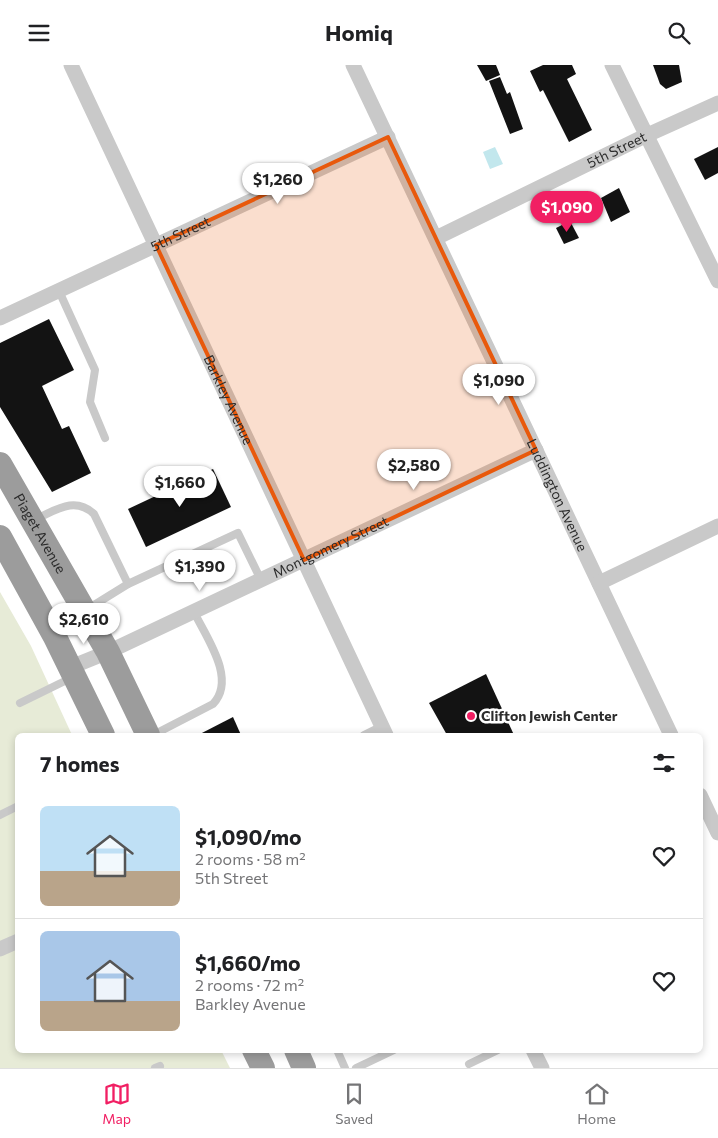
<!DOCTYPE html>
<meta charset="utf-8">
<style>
body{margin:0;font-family:Commissioner,sans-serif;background:#f2f2f2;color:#202124;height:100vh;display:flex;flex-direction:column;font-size:19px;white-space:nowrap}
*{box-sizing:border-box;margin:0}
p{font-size:16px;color:#757577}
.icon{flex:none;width:28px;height:28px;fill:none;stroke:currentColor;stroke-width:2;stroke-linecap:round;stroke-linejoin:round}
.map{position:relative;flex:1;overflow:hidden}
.panel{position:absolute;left:15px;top:668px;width:688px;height:320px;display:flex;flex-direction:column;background:#fff;border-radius:8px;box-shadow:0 2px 8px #0003}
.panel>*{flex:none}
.price{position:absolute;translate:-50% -42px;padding:0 11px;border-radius:18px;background:#fff;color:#222;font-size:16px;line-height:32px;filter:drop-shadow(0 1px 2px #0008)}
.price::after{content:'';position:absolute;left:50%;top:30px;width:15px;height:11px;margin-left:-8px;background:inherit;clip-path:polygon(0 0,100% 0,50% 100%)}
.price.active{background:#f11f63;color:#fff}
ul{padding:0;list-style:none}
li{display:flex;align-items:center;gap:15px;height:125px;padding:0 25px}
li+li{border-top:1px solid #e0e0e0}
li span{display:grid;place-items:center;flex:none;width:140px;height:100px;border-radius:8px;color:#555}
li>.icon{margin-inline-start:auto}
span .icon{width:60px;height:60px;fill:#fffc;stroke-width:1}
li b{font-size:21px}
h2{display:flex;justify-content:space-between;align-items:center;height:60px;padding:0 25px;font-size:21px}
header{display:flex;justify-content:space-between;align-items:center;height:65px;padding:0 25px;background:#fff;font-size:22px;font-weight:700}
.menu{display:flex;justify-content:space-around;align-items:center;height:70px;border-top:1px solid #e0e0e0;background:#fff;font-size:14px;color:#757577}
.menu a{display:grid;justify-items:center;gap:2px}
.menu .active{color:#f11f63}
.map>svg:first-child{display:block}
.green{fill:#e7ebd7}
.water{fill:#c2e7ed}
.building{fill:#131313}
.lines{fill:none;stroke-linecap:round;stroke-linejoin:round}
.service{stroke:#c9c9c9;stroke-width:8}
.minor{stroke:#c9c9c9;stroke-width:15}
.trunk{stroke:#9c9c9c;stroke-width:24}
.marked{fill:#e8590c;fill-opacity:0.2;stroke:#e8590c;stroke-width:4;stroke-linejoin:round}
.poi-dot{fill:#f11f63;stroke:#fff;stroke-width:2}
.labels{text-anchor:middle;stroke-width:5;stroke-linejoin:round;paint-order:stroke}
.street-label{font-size:14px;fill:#2c2c2c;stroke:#fff}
.poi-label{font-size:14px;font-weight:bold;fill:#2c2c2c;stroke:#fff;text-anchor:start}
</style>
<header><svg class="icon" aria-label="menu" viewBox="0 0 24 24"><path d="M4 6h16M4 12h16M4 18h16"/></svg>Homiq<svg class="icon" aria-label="search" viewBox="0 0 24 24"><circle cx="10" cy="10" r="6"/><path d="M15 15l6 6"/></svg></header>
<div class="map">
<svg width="718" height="1003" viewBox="0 0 718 1003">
<rect width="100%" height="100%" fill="#fff"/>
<polygon class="green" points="0,527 31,581 72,670 18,670 18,985 221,985 230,1003 0,1003"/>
<polygon class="water" points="495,82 503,99 490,104 483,87"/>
<g class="building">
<polygon points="477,0 496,0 500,10 486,16"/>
<polygon points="543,0 572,0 576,9 567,14 592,65 569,77 543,25 540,27 530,6"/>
<polygon points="653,0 679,0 682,17 666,24 660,19"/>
<polygon points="500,12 507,29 510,27 523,64 510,69 489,16"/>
<polygon points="718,82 718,108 705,115 694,94"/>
<polygon points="619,123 630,147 611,157 601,133"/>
<polygon points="570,156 579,173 564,179 556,163"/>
<polygon points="49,254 74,305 42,321 62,364 69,361 91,408 52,427 0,342 0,278"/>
<polygon points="213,404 231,442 146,482 128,444"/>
<polygon points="486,609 514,670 447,670 429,638"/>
<polygon points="233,652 241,670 198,670"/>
</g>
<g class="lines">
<g class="service">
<polyline points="59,226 95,305 90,337 105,373"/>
<path d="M36,454c20,-9 39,-23 58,-5l34,70"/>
<polyline points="86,545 128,519 238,468 261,515"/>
<polyline points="20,638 71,613"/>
<path d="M153,670l60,-31c24,-25 -7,-67 -19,-92"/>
<polyline points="364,670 382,661"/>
<polyline points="0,750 18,741"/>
<polyline points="337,985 345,1003"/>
<polyline points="469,999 498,985"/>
<polyline points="155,1003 160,1001"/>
<polyline points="356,1003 394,985"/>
</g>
<g class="minor">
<path id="s1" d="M71,0l315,670"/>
<path id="s2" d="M353,0l318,670"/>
<polyline points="612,0 718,216"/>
<path id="s3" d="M436,173l209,-102 73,-33"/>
<path id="s4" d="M0,253l388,-181"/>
<polyline points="599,518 718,461"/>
<path id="s5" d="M71,602l37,-15 428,-202"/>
<polyline points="700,730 718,768"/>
<polyline points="0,884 18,876"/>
<polyline points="533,985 542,1003"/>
</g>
<g class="trunk">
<path id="s6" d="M0,399l108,188 40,83"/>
<polyline points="0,472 55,572 103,670"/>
<polyline points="254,985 263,1003"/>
<polyline points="296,985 304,1003"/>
</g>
</g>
<path class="marked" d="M388,72l148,313 -232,110 -148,-315z"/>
<circle class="poi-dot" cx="471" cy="651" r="5"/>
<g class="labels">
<g class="street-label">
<text dy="5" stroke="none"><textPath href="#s3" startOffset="201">5th Street</textPath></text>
<text dy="5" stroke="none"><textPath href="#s4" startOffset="199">5th Street</textPath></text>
<text dy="5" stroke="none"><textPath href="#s1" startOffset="370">Barkley Avenue</textPath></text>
<text dy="5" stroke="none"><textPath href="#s2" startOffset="476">Luddington Avenue</textPath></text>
<text dy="5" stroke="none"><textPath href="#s6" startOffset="80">Piaget Avenue</textPath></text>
<text dy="5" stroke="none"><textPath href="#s5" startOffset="286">Montgomery Street</textPath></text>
</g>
<g class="poi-label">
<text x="481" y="656">Clifton Jewish Center</text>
</g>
</g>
</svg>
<b class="price" style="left:278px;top:140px">$1,260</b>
<b class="price active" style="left:567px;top:168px">$1,090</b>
<b class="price" style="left:499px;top:341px">$1,090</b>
<b class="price" style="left:414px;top:426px">$2,580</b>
<b class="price" style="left:180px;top:443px">$1,660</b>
<b class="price" style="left:200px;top:527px">$1,390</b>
<b class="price" style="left:84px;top:580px">$2,610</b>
<section class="panel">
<h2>7 homes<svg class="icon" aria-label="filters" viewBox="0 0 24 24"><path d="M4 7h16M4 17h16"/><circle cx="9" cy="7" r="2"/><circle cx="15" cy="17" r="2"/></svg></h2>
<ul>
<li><span style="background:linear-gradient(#bfe0f5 65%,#b9a48a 0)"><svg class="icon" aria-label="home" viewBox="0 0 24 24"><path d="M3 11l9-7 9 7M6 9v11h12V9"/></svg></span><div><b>$1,090/mo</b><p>2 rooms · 58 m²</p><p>5th Street</p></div><svg class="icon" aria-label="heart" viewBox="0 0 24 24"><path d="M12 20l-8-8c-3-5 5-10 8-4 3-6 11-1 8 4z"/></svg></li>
<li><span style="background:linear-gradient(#a9c7e8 70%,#b9a48a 0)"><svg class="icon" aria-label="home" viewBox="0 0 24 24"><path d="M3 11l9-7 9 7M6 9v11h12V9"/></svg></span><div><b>$1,660/mo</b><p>2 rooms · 72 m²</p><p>Barkley Avenue</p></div><svg class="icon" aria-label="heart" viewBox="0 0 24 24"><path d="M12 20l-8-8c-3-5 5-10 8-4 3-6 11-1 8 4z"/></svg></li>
</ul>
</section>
</div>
<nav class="menu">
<a class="active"><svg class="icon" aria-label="map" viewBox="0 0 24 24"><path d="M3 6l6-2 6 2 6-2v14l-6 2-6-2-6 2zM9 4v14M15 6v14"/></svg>Map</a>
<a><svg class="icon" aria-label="saved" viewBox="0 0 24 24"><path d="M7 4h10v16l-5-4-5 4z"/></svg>Saved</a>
<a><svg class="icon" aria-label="home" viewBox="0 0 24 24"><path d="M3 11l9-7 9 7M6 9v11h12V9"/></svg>Home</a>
</nav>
